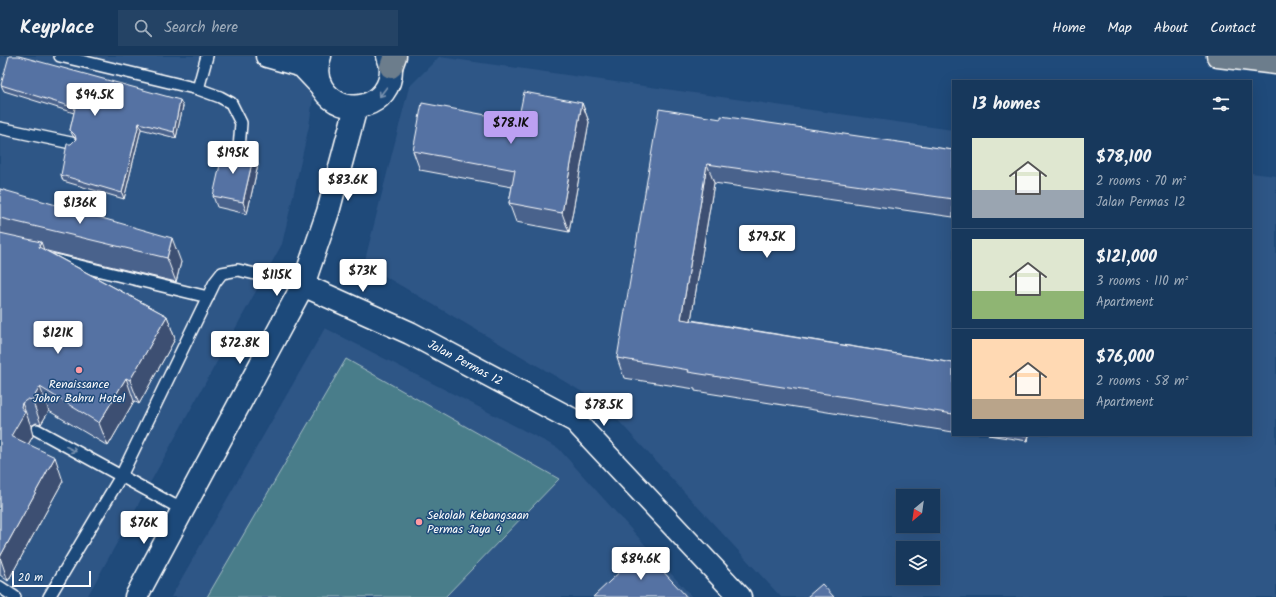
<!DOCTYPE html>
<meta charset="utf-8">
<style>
body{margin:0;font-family:Kalam,sans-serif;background:#244365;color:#f1f3f6;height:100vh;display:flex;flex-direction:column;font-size:15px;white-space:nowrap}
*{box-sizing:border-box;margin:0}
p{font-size:13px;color:#9eacbb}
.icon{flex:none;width:22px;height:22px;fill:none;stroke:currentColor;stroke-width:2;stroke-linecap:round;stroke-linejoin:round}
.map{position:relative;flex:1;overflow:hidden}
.side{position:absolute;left:952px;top:24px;width:300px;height:356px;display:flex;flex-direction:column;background:#17385c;border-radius:0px;box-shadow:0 4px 16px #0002,0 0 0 1px #365272}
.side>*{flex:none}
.needle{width:26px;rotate:209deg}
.fabs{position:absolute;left:896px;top:433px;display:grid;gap:8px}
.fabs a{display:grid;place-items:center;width:44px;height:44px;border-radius:0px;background:#17385c;box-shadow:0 4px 16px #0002,0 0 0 1px #365272;font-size:20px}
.scale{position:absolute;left:12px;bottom:10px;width:79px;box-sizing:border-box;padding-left:4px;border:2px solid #fff;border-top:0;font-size:11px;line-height:14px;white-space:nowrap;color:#fff;-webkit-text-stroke:3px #1f4a7a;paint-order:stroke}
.price{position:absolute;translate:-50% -34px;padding:0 9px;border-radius:4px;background:#fff;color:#222;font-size:13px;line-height:26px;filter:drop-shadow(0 1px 2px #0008)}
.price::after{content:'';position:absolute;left:50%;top:24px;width:12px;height:9px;margin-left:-6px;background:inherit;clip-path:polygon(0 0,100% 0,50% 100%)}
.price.on{background:#bca0f2;color:#111}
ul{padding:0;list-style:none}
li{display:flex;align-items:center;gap:12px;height:100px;padding:0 20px}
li+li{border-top:1px solid #365272}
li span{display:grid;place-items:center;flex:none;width:112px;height:80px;border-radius:0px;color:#555}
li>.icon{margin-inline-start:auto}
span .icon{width:48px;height:48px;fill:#fffc;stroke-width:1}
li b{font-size:17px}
h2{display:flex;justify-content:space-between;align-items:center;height:48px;padding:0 20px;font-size:17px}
header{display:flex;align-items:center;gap:24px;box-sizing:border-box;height:56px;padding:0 20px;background:#17385c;border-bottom:1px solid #365272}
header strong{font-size:19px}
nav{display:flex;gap:22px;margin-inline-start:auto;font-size:14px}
.search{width:280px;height:36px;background:#244365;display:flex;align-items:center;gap:10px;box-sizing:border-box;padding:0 14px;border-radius:0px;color:#9eacbb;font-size:15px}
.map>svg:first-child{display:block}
.built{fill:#2f5686;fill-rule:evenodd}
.green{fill:#497d8a;stroke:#a4bec4}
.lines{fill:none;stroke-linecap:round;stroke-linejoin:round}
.service-casing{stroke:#fff;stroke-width:14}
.minor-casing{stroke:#fff;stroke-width:25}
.trunk-casing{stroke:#fff;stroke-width:25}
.service{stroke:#1f4a7a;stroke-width:11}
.minor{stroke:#1f4a7a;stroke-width:22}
.trunk{stroke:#6c7d8c;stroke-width:22}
.wall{fill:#49628c;stroke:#fff}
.shaded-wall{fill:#3c5072;stroke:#fff}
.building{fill:#5572a3;stroke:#fff}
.oneway{stroke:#7992af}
.poi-dot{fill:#ff9aa2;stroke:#1f4a7a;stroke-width:1.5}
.labels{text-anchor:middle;stroke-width:3;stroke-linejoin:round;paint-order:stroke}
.street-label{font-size:12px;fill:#fff;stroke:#1f4a7a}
.poi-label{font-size:12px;fill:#fff;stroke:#1f4a7a}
</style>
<header>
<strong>Keyplace</strong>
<div class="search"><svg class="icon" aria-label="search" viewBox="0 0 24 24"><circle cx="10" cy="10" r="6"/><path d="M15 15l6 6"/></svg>Search here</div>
<nav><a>Home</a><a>Map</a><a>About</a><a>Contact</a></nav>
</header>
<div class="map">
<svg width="1276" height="541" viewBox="0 0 1276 541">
<rect width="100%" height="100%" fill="#1f4a7a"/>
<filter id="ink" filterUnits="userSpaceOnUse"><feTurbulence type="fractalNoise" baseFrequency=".025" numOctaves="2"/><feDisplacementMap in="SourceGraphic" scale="8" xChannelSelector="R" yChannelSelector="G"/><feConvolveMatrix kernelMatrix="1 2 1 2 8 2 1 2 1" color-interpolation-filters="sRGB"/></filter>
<g filter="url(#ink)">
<g class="built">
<polygon points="0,0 319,0 309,70 282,188 87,541 0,541"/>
<path d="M439,1l514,73v305h298v-262l25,3v421h-495l-178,-193 -239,-140 45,-177zM903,440h30v30h-30zM903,492h30v30h-30z"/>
<polygon points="325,272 558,392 692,541 171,541"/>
</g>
<polygon class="green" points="346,303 559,423 445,541 207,541"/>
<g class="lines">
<g class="service-casing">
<g id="service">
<polyline points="60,0 198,33 207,0"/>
<polyline points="198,33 220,41 231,47 241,67 239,93"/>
<polyline points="0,72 71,87"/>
<polyline points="55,204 208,241"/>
<polyline points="37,374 183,454"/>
<polyline points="0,531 15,541"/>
<polyline points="49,541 121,420 215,226 222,217 238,214 303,229"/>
</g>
</g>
<g class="minor-casing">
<g id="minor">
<polyline points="267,0 302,10 320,29"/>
<path d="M320,0c-4,11 -4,22 2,32 21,33 70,19 69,-20 0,-4 -2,-8 -3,-12"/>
<path id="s1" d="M303,229l107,48 165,88 165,176"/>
<polyline points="136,541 303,229 328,156 356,51"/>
</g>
</g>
<g class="trunk-casing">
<g id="trunk">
<polyline points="1218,0 1276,7"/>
<polyline points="391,11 395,0"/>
</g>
</g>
<use href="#service" class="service"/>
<use href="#minor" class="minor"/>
<use href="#trunk" class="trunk"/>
</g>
<g class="wall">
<polygon points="1,29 183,50 176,82 141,73 124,143 63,125 61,119 71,88 76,83 73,80 70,74 74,57 4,35"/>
<polygon points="582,47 589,66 569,176 516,166 509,147 512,131 420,114 413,95"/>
<polygon points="721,63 953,94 953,161 714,127 691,264 953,307 953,376 695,335 695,333 624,322 617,302"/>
<polygon points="258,109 247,158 217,151 213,140"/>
<polygon points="0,133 181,206 176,226 47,195 167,260 175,283 139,348 134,345 108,390 49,355 41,368 36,367 31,370 31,372 33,380 28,389 63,425 8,525 0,519"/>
<polygon points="988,379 1029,379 1028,385"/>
</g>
<g class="shaded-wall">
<polygon points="180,44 183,50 176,82 174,76"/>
<polygon points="582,47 589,66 569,176 562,157"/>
<polygon points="139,67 141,73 124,143 122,137"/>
<polygon points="254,98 258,109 247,158 243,146"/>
<polygon points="707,108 714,127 688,282 681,263"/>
<polygon points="172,182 181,206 176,226 167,202"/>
<polygon points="41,186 50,210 39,191"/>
<polygon points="167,260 175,283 139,348 130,324"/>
<polygon points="126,322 134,345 108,390 99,367"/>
<polygon points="40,331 49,355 41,368 32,344"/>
<polygon points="22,347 31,370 31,372 33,380 19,404 11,380"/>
<polygon points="1026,379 1029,379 1028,385"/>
<polygon points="55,401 63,425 8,525 0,501"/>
</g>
<g class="building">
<polygon points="9,0 19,0 180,44 174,76 139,67 122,137 61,119 67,88 71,88 76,83 75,79 70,74 75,52 1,29"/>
<polygon points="524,36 582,47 562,157 509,147 515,114 413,95 422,47 518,65"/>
<polygon points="659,53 721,63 721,60 953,94 953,143 707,108 681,263 953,307 953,358 688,316 689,314 617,302"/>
<polygon points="224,91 254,98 243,146 213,140"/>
<polygon points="0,133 172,182 167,202 0,162"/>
<polygon points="0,177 41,186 39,191 167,260 130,324 126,322 99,367 40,331 32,344 28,343 22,347 21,351 25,356 11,380 55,401 0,501"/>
<polygon points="643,494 687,541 593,541"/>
<polygon points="822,528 834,541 807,541"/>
</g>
<defs><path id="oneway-shaft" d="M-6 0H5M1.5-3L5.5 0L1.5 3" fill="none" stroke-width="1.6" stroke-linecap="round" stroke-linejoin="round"/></defs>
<g class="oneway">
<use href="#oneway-shaft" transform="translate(383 36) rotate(127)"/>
<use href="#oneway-shaft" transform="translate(71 393) rotate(28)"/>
</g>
</g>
<g class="poi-dot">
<circle cx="79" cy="314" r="4"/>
<circle cx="419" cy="466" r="4"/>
</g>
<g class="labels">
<g class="street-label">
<text dy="4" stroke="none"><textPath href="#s1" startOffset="180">Jalan Permas 12</textPath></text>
</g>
<g class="poi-label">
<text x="79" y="332">Renaissance<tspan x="79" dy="14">Johor Bahru Hotel</tspan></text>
<text x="427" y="463" text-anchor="start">Sekolah Kebangsaan<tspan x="427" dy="14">Permas Jaya 4</tspan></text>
</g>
</g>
</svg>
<div class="fabs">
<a><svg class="needle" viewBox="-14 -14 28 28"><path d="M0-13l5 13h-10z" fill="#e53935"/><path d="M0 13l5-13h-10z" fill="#9eacbb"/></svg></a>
<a><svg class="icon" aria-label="layers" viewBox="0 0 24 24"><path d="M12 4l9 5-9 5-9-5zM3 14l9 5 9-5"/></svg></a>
</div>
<div class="scale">20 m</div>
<b class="price" style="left:95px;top:61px">$94.5K</b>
<b class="price on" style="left:511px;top:89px">$78.1K</b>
<b class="price" style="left:233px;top:119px">$195K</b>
<b class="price" style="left:348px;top:146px">$83.6K</b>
<b class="price" style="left:80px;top:169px">$136K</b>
<b class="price" style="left:767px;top:203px">$79.5K</b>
<b class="price" style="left:363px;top:237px">$73K</b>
<b class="price" style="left:277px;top:241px">$115K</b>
<b class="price" style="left:58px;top:299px">$121K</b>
<b class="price" style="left:240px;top:309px">$72.8K</b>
<b class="price" style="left:604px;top:371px">$78.5K</b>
<b class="price" style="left:144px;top:489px">$76K</b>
<b class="price" style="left:641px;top:525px">$84.6K</b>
<section class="side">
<h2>13 homes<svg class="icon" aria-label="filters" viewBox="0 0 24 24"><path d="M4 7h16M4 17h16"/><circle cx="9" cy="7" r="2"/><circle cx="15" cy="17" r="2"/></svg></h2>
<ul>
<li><span style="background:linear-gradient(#dfe7d0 65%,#9aa5b1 0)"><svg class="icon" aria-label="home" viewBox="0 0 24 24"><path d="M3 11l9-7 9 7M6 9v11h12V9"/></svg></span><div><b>$78,100</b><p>2 rooms · 70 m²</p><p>Jalan Permas 12</p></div></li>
<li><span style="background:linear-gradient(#dfe7d0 65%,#8fb573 0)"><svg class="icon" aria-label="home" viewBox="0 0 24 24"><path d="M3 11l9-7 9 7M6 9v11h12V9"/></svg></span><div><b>$121,000</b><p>3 rooms · 110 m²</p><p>Apartment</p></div></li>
<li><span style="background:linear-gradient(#ffd9b3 75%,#b9a48a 0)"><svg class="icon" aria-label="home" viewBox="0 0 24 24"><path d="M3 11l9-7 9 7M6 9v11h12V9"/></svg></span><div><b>$76,000</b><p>2 rooms · 58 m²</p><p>Apartment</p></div></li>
</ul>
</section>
</div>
